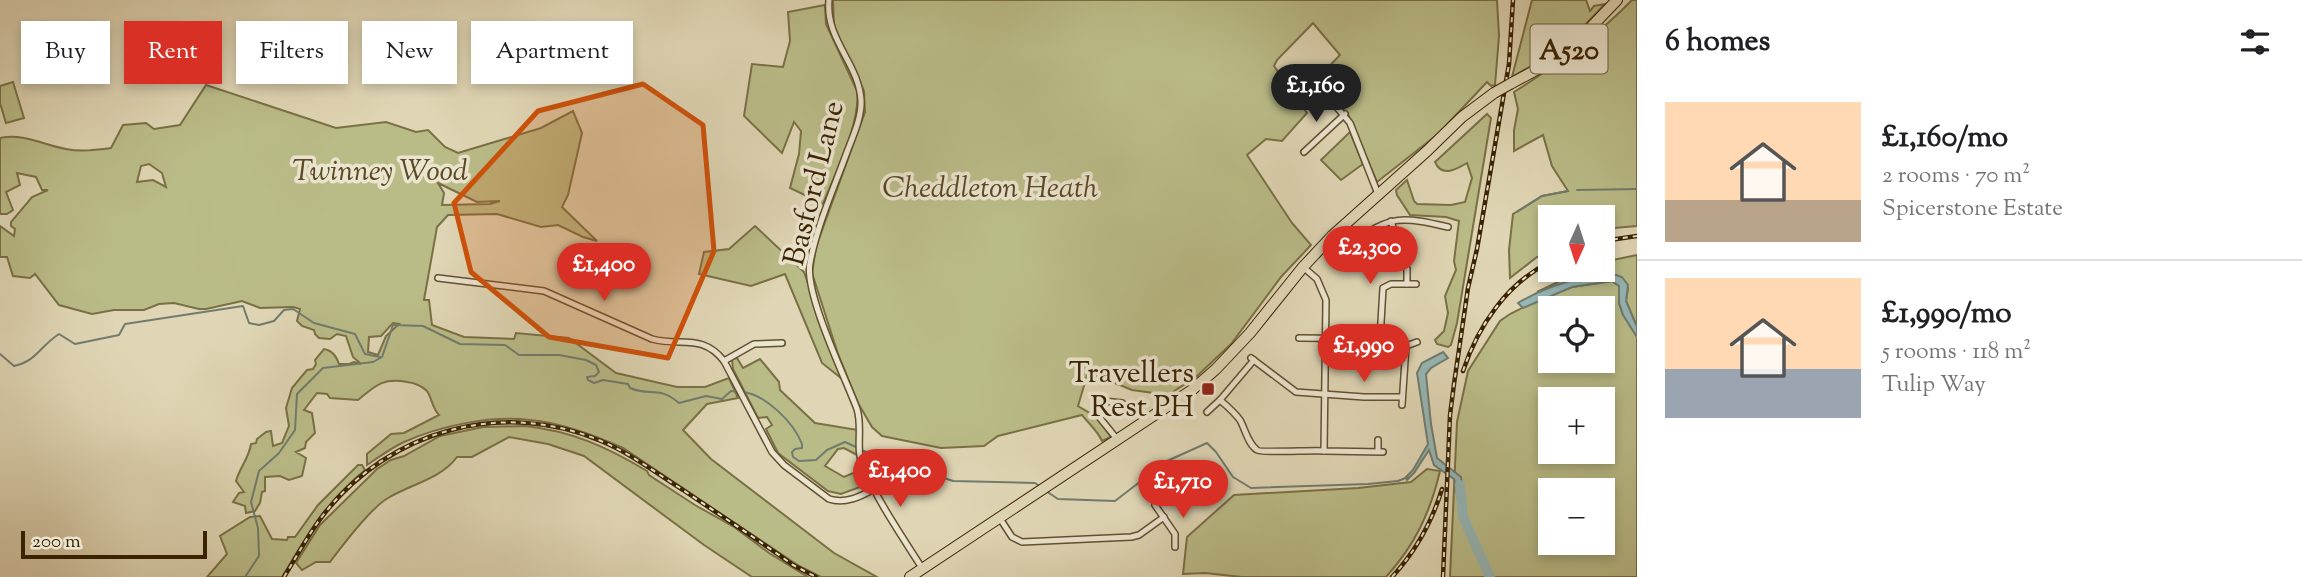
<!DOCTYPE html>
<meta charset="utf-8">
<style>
body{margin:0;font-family:"Sorts Mill Goudy",serif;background:#f2f2f2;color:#202124;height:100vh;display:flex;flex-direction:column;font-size:26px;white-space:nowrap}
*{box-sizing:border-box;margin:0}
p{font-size:23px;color:#757577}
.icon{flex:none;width:38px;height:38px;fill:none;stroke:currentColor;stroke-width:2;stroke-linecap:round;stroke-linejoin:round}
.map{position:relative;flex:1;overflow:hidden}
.sheet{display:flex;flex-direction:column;background:#fff;width:665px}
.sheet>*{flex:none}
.hud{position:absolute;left:21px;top:21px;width:665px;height:63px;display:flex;gap:14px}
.needle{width:46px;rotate:183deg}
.controls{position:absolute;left:1538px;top:205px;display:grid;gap:14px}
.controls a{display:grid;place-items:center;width:77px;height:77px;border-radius:0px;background:#fff;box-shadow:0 4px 10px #0003;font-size:35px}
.scale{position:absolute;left:21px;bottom:18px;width:186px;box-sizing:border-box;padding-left:7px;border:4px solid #392302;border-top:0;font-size:19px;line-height:24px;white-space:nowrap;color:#392302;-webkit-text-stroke:5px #ebe4cf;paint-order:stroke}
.price{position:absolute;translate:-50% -60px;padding:0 16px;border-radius:24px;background:#d93025;color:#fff;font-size:23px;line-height:46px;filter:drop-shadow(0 2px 4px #0008)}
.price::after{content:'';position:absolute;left:50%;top:42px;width:21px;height:16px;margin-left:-10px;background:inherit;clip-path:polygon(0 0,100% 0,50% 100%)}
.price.active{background:#222;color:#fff}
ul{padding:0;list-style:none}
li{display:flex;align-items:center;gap:21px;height:175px;padding:0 28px}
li+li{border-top:2px solid #e0e0e0}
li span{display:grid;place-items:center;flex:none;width:196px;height:140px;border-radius:0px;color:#555}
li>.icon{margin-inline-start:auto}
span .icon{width:84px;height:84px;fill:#fffc;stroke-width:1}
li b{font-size:30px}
h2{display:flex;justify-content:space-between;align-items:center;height:84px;padding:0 28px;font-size:30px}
.tag{padding:0 24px;border-radius:0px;background:#fff;box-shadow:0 4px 10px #0003;font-size:24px;line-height:63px}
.tag.active{background:#d93025;color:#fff}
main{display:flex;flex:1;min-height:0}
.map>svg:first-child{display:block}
.green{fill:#babc88;stroke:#7a7045;stroke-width:2;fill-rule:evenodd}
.water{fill:#96b7b6;stroke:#717c6e;stroke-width:2}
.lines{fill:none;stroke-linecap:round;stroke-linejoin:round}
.stream{stroke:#717c6e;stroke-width:2}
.river{stroke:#96b7b6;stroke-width:10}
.street-casing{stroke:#63502f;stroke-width:8}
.highway-casing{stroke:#392302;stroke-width:12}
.street{stroke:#ebe4cf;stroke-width:5}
.highway{stroke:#e0d6b5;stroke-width:10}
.rail-casing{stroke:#392302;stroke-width:4.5}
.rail{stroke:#ebe4cf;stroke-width:2;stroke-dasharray:5;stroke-linecap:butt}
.highway-bridge-casing{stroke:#392302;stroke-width:12;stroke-linecap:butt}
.highway-bridge{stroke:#e0d6b5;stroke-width:10}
.marked{fill:#ce510a;fill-opacity:0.2;stroke:#ce510a;stroke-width:5;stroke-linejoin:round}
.poi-dot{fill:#8f2418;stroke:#ebe4cf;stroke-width:2.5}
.labels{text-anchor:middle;stroke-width:7;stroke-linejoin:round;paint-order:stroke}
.shield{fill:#ebe4cf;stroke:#6e5d40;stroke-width:2}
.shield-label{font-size:28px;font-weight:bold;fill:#392302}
.park-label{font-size:30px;font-style:italic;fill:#594924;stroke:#ebe4cf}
.street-label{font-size:30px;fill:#392302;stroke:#ebe4cf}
.poi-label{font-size:30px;fill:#392302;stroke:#ebe4cf;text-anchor:end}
</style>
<main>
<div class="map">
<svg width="1637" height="577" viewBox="0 0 1637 577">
<rect width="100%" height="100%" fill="#e0d6b5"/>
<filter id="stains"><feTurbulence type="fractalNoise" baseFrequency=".00286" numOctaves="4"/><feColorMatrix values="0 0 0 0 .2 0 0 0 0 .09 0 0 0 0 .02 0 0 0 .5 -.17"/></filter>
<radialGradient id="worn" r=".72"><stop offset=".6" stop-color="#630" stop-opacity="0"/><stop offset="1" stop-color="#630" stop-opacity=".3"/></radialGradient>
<g class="green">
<path d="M833,0h664l2,36 -4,49 -4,1 -4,-4 -49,52 -61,48 -29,-68 -31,-35 23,-24 -27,-32 -36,37 -3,6 33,47 -25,28 -16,-2 -19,16 45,68 19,22 -30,32 -50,67 -35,33 -28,18 -36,-5 -44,-18 -10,34 20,12 13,19 -9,4c-5,-11 -13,-17 -20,-26l-84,21 -14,10 -43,2 -59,-12 -10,-9 -14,-24 -20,-49 -26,-81 4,-26 49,-135 -1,-21 -30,-64z"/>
<polygon points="1532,0 1586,0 1590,11 1594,6 1605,4 1564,47 1512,77"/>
<path d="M1632,0h5v226l-34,3v-12h-53v33l-13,7 -27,21 -1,-28 4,-36 29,-18 26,-5 -16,-25 -9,-31 -29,16v-21l4,-21 -4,-17c43,-27 83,-56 118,-92z"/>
<path d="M825,5l1,19 31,67c4,31 -22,83 -34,113l-33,-16 9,-34 2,-23 -7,-9 -12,31 -38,-37 8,-52 31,3 7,-26 -2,-29z"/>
<polygon points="13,82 24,118 6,123 0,103 0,86"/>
<path d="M206,85l130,43 50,-6 30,10 12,-2 17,17 13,6 83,-25 32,-17 9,22 -14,62 -6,12 35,34 -14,-4 -25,-12 -17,2 -44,-13 -49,1 -11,12 -13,73h5l3,25 32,12 50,2 2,-6 53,5 47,35 61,14h28l24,-9 9,20 -31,6 -24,26 28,29 123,94 43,24h-56l-22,-11 -176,-118c-29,-13 -61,-25 -93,-28 -40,-5 -90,6 -126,22 -13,6 -25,15 -37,23v-11l24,-20 13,-1 35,-18c-7,-7 -7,-17 -12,-24 -6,-6 -12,-8 -20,-9 -24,-5 -32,4 -49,18l-28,-2 -3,-4 -10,-1 -13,17 8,3 3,20 -9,9 -1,6 -9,4 10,6 -4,18 -13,4 -9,-4 -15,1v14l-3,1 -2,11 -5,8 -9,2 -1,-7 -12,-4 6,-9 5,-1 -8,-11c4,-14 13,-23 15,-37l5,-1 1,-4 9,-7 5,-1 2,15 9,-3 7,-17 -3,-18 6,-20 15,-18 6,-1 3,-5 -1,-4 9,-11c9,2 12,7 15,15h10l5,-2 7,2 -8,-7 -7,-21 -9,-2 -7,5 -11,-1 -4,-4 -1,-4 -12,-4 -5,-5 3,-12 -7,-2 -33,1 -18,-7 -36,8h-7l-25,-6 -15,1 -15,6h-30l-22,4 -33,-9 -24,-31 -5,4 -17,-2 -6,-19h-7v-31l14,10 1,-7 -4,-3v-4l21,-25 16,-7h-6l-6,-13 -19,-4 3,12 -14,7 7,18 -6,4h-7v-76c24,-5 43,7 66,11 15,3 30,1 45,-1l12,-23 23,-2 8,6 26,-4zM149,164l13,9 4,14 -13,-7 -16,2 4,-16zM438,183l39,19 23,-1 -10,3 -48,1 2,-12zM393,323l6,1 -13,12 -8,19 -10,-3 1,-15 12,-1z"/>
<path d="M1487,114l4,4 -34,205 -6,22 -3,2 -11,-3 -2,-4 9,-9 4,-18 -3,-17 11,-26 -2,-9 5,-40 -13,-4 -36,-2 -13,-20 -1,-5 11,-10 7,21 3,3 34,1 14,-3 7,-24 -5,-15c-10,6 -25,15 -32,-1z"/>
<polygon points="1350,132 1363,164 1341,180 1321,160"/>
<polygon points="755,226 804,272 841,378 822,363 785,274 751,286 699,274 704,252 729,249"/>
<polygon points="1637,255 1637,327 1626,301 1628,288 1616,275 1577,280 1537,292 1583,270 1603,270 1603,262"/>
<path d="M1612,281l7,5v17l4,11 14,23v240h-187l7,-155 11,-51 32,-50 10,-7 30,-15 32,-12zM1550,308h53v52h-53zM1550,399h53v53h-53zM1550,490h53v52h-53z"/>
<polygon points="737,358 743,368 760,359 779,382 780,390 815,423 858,430 857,455 844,448 838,449 825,466 844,477 858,471 863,481 860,487 841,494 828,491 778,453 766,429 772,425 767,417 758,418 733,369 732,359"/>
<path d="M525,426c47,5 82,21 122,45l2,4 46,30 39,22 35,26 39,24h-56l-48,-32 -120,-89 -36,-12 -39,-7 -37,20h-15c-16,22 -46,27 -69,41 -16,9 -46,48 -58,64h-14l-14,8 -6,-7 24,-38 57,-56 14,-9 13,-4 36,-20 43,-9z"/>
<path d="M358,465h4l3,5c-38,31 -58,66 -83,107h-75l20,-23 -7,-18 30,-19 10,-1 12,23 15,1 1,-3h7l23,-32z"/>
<path d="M1427,469l13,2c-10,42 -25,74 -54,106h-144l-37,-4 -22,1 4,-37 47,-42 124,-7 53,-6z"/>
</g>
<g class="water">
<path d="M1616,275l6,2 6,8 -2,16 11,26v10l-14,-22 -4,-12v-17l-7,-5 -40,6 -49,21 -5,-5c25,-15 68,-31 98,-28z"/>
<polygon points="1443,352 1448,358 1431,368 1426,374 1431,424 1437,458 1461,477 1464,499 1458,499 1454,479 1434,465 1429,450 1414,473 1407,480 1406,477 1413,470 1428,444 1417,373 1422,363"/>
</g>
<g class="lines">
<g class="stream">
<polyline points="1577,190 1637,189"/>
<polyline points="1517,212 1542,196 1568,191"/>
<path d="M0,354l14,12c23,-5 25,-19 45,-32l16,10 44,-9 6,-11 118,-18 6,17 10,2 15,-4 10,-11 9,-1 21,14 41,11 10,20 15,3"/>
<path d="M744,392c23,4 50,31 58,52v4l-7,1 -3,3 1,5 6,4 17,-1 11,-10 18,-8 11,5"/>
<polyline points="861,450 953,481 1035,483 1038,485"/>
<polyline points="1046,491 1058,499 1115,501 1167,461 1207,443 1216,452 1233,477 1251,488 1368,484 1398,481 1408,477"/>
<path d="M245,577l14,-21 -1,-28 -7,-26 8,-31 20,-18 16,-23 2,-36 26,-26 50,-6 9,-5 11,-32 30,1 37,18 45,1 14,10h40l27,5 10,5 3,7 -4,4 -8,1 1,3 6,3 9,-3 25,4 2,4c21,9 28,-3 49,15l27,-7 16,3 9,-8 7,1"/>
</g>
<polyline class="river" points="1460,485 1463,517 1490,577"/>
<g class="street-casing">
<g id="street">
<path d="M829,0c-4,39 30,64 32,100 1,17 -8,36 -14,52 -13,36 -30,73 -37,111 -6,30 35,114 47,146 6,19 -2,40 6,58 16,36 38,68 59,101"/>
<polyline points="1297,93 1312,78 1350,123 1378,194"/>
<polyline points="1304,152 1345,114"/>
<polyline points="1391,221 1407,269 1407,284"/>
<path d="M1353,243c36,-29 52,-26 95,-16"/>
<polyline points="1303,267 1317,279 1326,300 1324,451 1383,452"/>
<path d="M438,278l106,13 108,48c29,8 50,-6 72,22l48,91 12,13 45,34c16,5 31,-2 45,-10"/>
<polyline points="1299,338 1393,339 1406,346 1402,405"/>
<polyline points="1380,339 1383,288 1391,284 1416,284"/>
<polyline points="1406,346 1417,342"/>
<polyline points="1251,358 1296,392 1364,397 1402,397"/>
<path d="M1254,360l-34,40c7,6 15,13 20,20 5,9 8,24 17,30 3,3 57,0 67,1"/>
<polyline points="724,361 754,344 782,343"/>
<polyline points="1207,412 1220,400"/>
<polyline points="1117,439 1095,412 1097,406 1104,401 1122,403"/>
<polyline points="1378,451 1378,440"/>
<polyline points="1155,505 1175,534 1175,547"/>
<polyline points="999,517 1012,537 1022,542 1131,537 1139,535 1164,517"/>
</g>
</g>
<g class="highway-casing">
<g id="highway">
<polyline points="1510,84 1551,62 1575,44 1617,0"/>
<polyline points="910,577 1192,390 1216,369 1250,333 1303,267 1332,236 1427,151 1462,117 1494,93"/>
</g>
</g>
<use href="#street" class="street"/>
<use href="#highway" class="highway"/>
<g class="rail-casing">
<g id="rail">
<polyline points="1603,241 1637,236"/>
<path d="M1463,371c15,-45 44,-88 87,-109"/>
<path d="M284,577c13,-21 25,-44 40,-63 66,-84 178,-115 277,-73 29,12 55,32 82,49 37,25 74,49 110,75l23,12"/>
<path d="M1392,577c23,-25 40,-55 50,-88"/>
<polyline points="1443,577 1450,415 1454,384 1468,288 1477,249 1509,64 1513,0"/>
</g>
</g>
<use href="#rail" class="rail"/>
<g class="highway-bridge-casing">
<polyline id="highway-bridge" points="1494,93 1510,84"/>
</g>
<use href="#highway-bridge" class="highway-bridge"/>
</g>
<path class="marked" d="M643,84l60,41 11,126 -46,107 -119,-21 -78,-65 -17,-69 84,-92z"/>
<rect class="poi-dot" x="1201" y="382" width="14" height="14" rx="3.5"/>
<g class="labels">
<rect class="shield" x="1530.5" y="24.5" width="77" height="49" rx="5"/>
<g class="shield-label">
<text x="1569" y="59">A520</text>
</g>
<g class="park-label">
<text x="380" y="180">Twinney Wood</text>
<text x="990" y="197">Cheddleton Heath</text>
</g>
<g class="street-label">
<text transform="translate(813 183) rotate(-76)" y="10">Basford Lane</text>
</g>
<g class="poi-label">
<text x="1194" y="382">Travellers<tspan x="1194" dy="34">Rest PH</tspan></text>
</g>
</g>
<rect width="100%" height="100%" filter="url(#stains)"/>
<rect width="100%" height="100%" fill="url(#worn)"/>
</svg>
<div class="controls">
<a><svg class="needle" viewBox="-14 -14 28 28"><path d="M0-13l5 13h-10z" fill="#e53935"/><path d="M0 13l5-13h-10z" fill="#757577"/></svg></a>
<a><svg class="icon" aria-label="locate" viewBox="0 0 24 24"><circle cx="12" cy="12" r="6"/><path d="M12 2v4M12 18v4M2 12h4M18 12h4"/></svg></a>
<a>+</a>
<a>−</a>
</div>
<div class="scale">200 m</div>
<b class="price active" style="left:1316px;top:124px">£1,160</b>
<b class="price" style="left:1370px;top:286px">£2,300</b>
<b class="price" style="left:604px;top:303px">£1,400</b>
<b class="price" style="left:1364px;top:384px">£1,990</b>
<b class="price" style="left:900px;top:509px">£1,400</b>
<b class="price" style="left:1183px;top:520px">£1,710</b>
<div class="hud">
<a class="tag">Buy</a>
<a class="tag active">Rent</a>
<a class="tag">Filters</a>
<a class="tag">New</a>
<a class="tag">Apartment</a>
</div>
</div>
<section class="sheet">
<h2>6 homes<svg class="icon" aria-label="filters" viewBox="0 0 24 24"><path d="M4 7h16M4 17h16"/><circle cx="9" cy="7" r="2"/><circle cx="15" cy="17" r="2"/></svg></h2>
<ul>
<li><span style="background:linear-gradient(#ffd9b3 70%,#b9a48a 0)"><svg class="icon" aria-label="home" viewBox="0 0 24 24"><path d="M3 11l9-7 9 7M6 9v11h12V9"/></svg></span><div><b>£1,160/mo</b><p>2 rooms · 70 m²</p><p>Spicerstone Estate</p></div></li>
<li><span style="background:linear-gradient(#ffd9b3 65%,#9aa5b1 0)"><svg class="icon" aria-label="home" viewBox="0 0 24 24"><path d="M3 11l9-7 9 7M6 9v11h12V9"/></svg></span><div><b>£1,990/mo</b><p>5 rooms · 118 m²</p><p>Tulip Way</p></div></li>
</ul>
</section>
</main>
